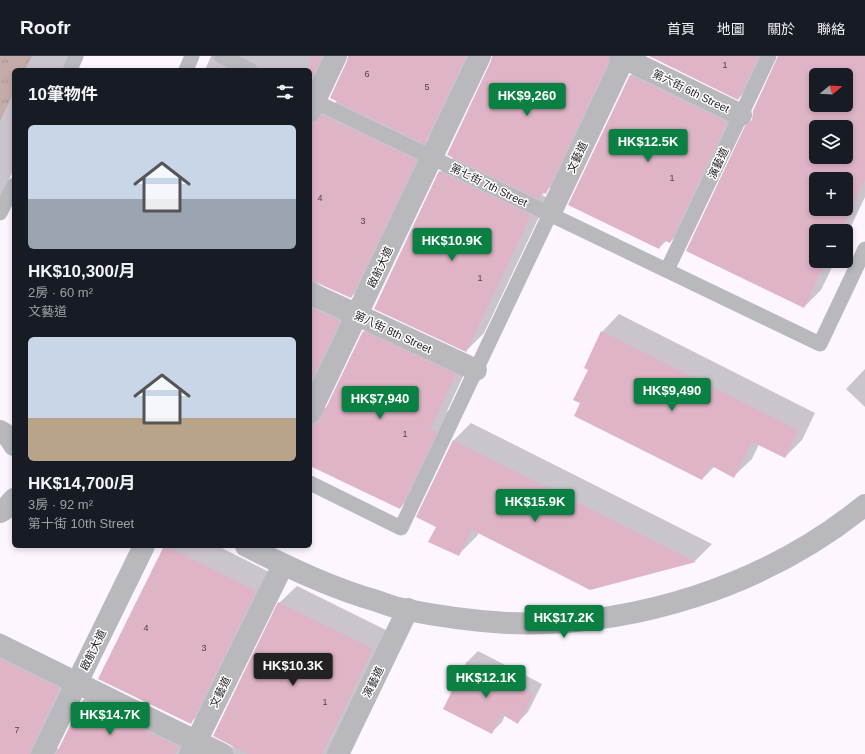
<!DOCTYPE html>
<html lang="zh-TW">
<meta charset="utf-8">
<style>
body{margin:0;font-family:Helvetica,"Noto Sans TC",sans-serif;background:#20242c;color:#f1f3f6;height:100vh;display:flex;flex-direction:column;font-size:15px;white-space:nowrap}
*{box-sizing:border-box;margin:0}
p{font-size:13px;color:#9ea1a6}
.icon{flex:none;width:22px;height:22px;fill:none;stroke:currentColor;stroke-width:2;stroke-linecap:round;stroke-linejoin:round}
.map{position:relative;flex:1;overflow:hidden}
.side{position:absolute;left:12px;top:12px;width:300px;height:480px;display:flex;flex-direction:column;background:#171b24;border-radius:6px;box-shadow:0 2px 6px #0003}
.side>*{flex:none}
.needle{width:26px;rotate:72deg}
.controls{position:absolute;left:809px;top:12px;display:grid;gap:8px}
.controls a{display:grid;place-items:center;width:44px;height:44px;border-radius:6px;background:#171b24;box-shadow:0 2px 6px #0003;font-size:20px}
.price{position:absolute;translate:-50% -34px;padding:0 9px;border-radius:4px;background:#0b8043;color:#fff;font-size:13px;line-height:26px;filter:drop-shadow(0 1px 2px #0008)}
.price::after{content:'';position:absolute;left:50%;top:24px;width:12px;height:9px;margin-left:-6px;background:inherit;clip-path:polygon(0 0,100% 0,50% 100%)}
.price.current{background:#222;color:#fff}
ul{padding:0;list-style:none}
li{display:grid;align-content:center;gap:8px;height:212px;padding:0 16px}
li span{display:grid;place-items:center;height:124px;border-radius:6px;color:#555}
li>.icon{margin-inline-start:auto}
span .icon{width:72px;height:72px;fill:#fffc;stroke-width:1}
li b{font-size:17px}
h2{display:flex;justify-content:space-between;align-items:center;height:48px;padding:0 16px;font-size:17px}
header{display:flex;align-items:center;gap:24px;box-sizing:border-box;height:56px;padding:0 20px;background:#171b24;border-bottom:1px solid #363941}
header strong{font-size:19px}
nav{display:flex;gap:22px;margin-inline-start:auto;font-size:14px}
.map>svg:first-child{display:block}
.grass{fill:url(#grass-tufts)}
.shadow{fill:#0003;fill-rule:evenodd}
.building{fill:#e0b4c7;fill-rule:evenodd}
.lines{fill:none;stroke-linecap:round;stroke-linejoin:round}
.lane{stroke:#b8b8bd;stroke-width:15}
.street{stroke:#b8b8bd;stroke-width:22}
.labels{text-anchor:middle;stroke-width:3;stroke-linejoin:round;paint-order:stroke}
.number-label{font-size:9px;fill:#4f424a}
.street-label{font-size:11px;fill:#1f1c20;stroke:#fff}
</style>
<header>
<strong>Roofr</strong>
<nav><a>首頁</a><a>地圖</a><a>關於</a><a>聯絡</a></nav>
</header>
<div class="map">
<svg width="865" height="698" viewBox="0 0 865 698">
<defs>
<pattern id="grass-tufts" width="24" height="20" patternUnits="userSpaceOnUse"><rect width="24" height="20" fill="#f7d7d6"/><path d="M3 7l-1-3M5 7V3M7 7l1-3M15 17l-1-3M17 17v-4M19 17l1-3" fill="none" stroke="#d3b8b7"/></pattern>
</defs>
<rect width="100%" height="100%" fill="#fdf6ff"/>
<polygon class="grass" points="0,0 32,0 25,14 14,14 14,36 0,65"/>
<g class="shadow">
<polygon points="0,0 69,0 62,14 14,14 14,113 0,142"/>
<polygon points="211,0 331,0 314,38 333,49 337,45 349,0 474,0 441,69 427,84 433,87 368,224 351,241 315,225 322,231 357,247 323,351 327,352 364,276 381,258 472,301 447,355 453,359 417,435 400,452 310,409 310,14 205,14"/>
<polygon points="493,0 620,0 563,119 542,139 548,142 484,277 466,295 440,116 454,101 492,6"/>
<polygon points="651,0 767,0 755,25 738,43"/>
<path d="M779,0h86v141l-19,40v-6h-30v30h19l-14,29 -17,17 -51,-187zM816,19h30v30h-30zM816,71h30v30h-30zM816,123h30v30h-30z"/>
<polygon points="648,2 744,49 687,169 670,186 666,185 659,192 570,148 631,19"/>
<polygon points="619,258 815,357 802,384 785,401 759,388 752,403 734,420 715,410 702,423 581,347 589,313 602,276"/>
<polygon points="865,313 865,351 846,333"/>
<polygon points="471,367 712,488 695,505 590,533 479,477 476,481 459,498 437,470 453,385"/>
<polygon points="165,490 218,490 273,518 208,650 190,667"/>
<polygon points="297,530 390,576 330,698 0,698 0,577 77,615 54,692 59,693 83,644 101,627 234,692 228,686 279,547"/>
<polygon points="478,595 542,628 528,656 518,666 505,659 502,666 492,676 468,605"/>
</g>
<g class="building">
<polygon points="310,0 322,0 310,26"/>
<polygon points="348,0 466,0 424,88 330,42 347,5"/>
<polygon points="492,0 608,0 609,5 546,138 542,136 539,143 447,99 491,5"/>
<polygon points="649,0 759,0 738,44"/>
<path d="M778,0h87v124l-24,51h-25v30h10l-22,47 -118,-57 59,-125 7,-6 1,-9zM816,19h30v30h-30zM816,71h30v30h-30zM816,123h30v30h-30z"/>
<polygon points="630,19 727,66 670,187 663,184 659,193 568,149"/>
<polygon points="322,59 417,104 351,242 315,226 310,225 310,67 317,65"/>
<polygon points="439,115 531,159 466,296 374,253"/>
<polygon points="310,251 340,265 310,328"/>
<polygon points="363,275 456,318 430,373 437,376 400,453 310,410 310,369 317,367 321,362"/>
<polygon points="601,275 798,374 785,402 752,386 734,422 710,409 702,424 574,360 580,347 573,344 588,314 584,312"/>
<polygon points="453,384 696,506 590,534 472,474 459,500 428,486 436,471 416,461"/>
<polygon points="164,490 166,490 256,535 191,668 98,623"/>
<polygon points="278,546 373,593 322,698 248,698 213,680"/>
<polygon points="0,603 60,632 31,692 30,698 0,698"/>
<polygon points="467,605 533,638 518,668 501,658 492,678 443,653"/>
<polygon points="83,644 179,691 175,698 56,698"/>
</g>
<g class="lines">
<g class="lane">
<polyline points="221,0 250,14"/>
<polyline points="70,14 76,0"/>
<polyline points="186,14 192,0"/>
<polyline points="310,43 820,288 865,193"/>
<polyline points="0,157 14,129"/>
<polyline points="667,214 769,0"/>
<polyline points="310,427 401,472 550,158"/>
</g>
<g class="street">
<polyline points="620,0 741,59"/>
<polyline points="310,55 336,0"/>
<polyline points="550,158 625,0"/>
<polyline points="310,237 476,314"/>
<polyline points="310,357 480,0"/>
<polyline points="0,375 9,381 14,389"/>
<polyline points="0,456 5,453 14,443"/>
<path d="M246,490c42,21 85,42 131,55 8,3 17,6 25,8 35,7 70,12 105,14 127,5 260,-38 358,-118"/>
<polyline points="0,589 222,698"/>
<polyline points="42,698 144,490"/>
<polyline points="190,698 283,509"/>
<polyline points="338,698 408,553"/>
</g>
</g>
<g class="labels">
<g class="number-label">
<text x="725" y="12">1</text>
<text x="367" y="21">6</text>
<text x="427" y="34">5</text>
<text x="672" y="125">1</text>
<text x="320" y="145">4</text>
<text x="363" y="168">3</text>
<text x="480" y="225">1</text>
<text x="405" y="381">1</text>
<text x="146" y="575">4</text>
<text x="204" y="595">3</text>
<text x="325" y="649">1</text>
<text x="17" y="677">7</text>
</g>
<g class="street-label">
<text transform="translate(691 35) rotate(26)" y="4">第六街 6th Street</text>
<text transform="translate(577 101) rotate(-65)" y="4">文藝道</text>
<text transform="translate(718 107) rotate(-65)" y="4">演藝道</text>
<text transform="translate(489 129) rotate(26)" y="4">第七街 7th Street</text>
<text transform="translate(380 211) rotate(-65)" y="4">啟航大道</text>
<text transform="translate(393 276) rotate(25)" y="4">第八街 8th Street</text>
<text transform="translate(93 594) rotate(-64)" y="4">啟航大道</text>
<text transform="translate(373 626) rotate(-64)" y="4">演藝道</text>
<text transform="translate(220 636) rotate(-64)" y="4">文藝道</text>
</g>
</g>
</svg>
<div class="controls">
<a><svg class="needle" viewBox="-14 -14 28 28"><path d="M0-13l5 13h-10z" fill="#e53935"/><path d="M0 13l5-13h-10z" fill="#9ea1a6"/></svg></a>
<a><svg class="icon" aria-label="layers" viewBox="0 0 24 24"><path d="M12 4l9 5-9 5-9-5zM3 14l9 5 9-5"/></svg></a>
<a>+</a>
<a>−</a>
</div>
<b class="price" style="left:527px;top:61px">HK$9,260</b>
<b class="price" style="left:648px;top:107px">HK$12.5K</b>
<b class="price" style="left:452px;top:206px">HK$10.9K</b>
<b class="price" style="left:672px;top:356px">HK$9,490</b>
<b class="price" style="left:380px;top:364px">HK$7,940</b>
<b class="price" style="left:535px;top:467px">HK$15.9K</b>
<b class="price" style="left:564px;top:583px">HK$17.2K</b>
<b class="price current" style="left:293px;top:631px">HK$10.3K</b>
<b class="price" style="left:486px;top:643px">HK$12.1K</b>
<b class="price" style="left:110px;top:680px">HK$14.7K</b>
<section class="side">
<h2>10筆物件<svg class="icon" aria-label="filters" viewBox="0 0 24 24"><path d="M4 7h16M4 17h16"/><circle cx="9" cy="7" r="2"/><circle cx="15" cy="17" r="2"/></svg></h2>
<ul>
<li><span style="background:linear-gradient(#c9d6e8 60%,#9aa5b1 0)"><svg class="icon" aria-label="home" viewBox="0 0 24 24"><path d="M3 11l9-7 9 7M6 9v11h12V9"/></svg></span><div><b>HK$10,300/月</b><p>2房 · 60 m²</p><p>文藝道</p></div></li>
<li><span style="background:linear-gradient(#c9d6e8 65%,#b9a48a 0)"><svg class="icon" aria-label="home" viewBox="0 0 24 24"><path d="M3 11l9-7 9 7M6 9v11h12V9"/></svg></span><div><b>HK$14,700/月</b><p>3房 · 92 m²</p><p>第十街 10th Street</p></div></li>
</ul>
</section>
</div>
